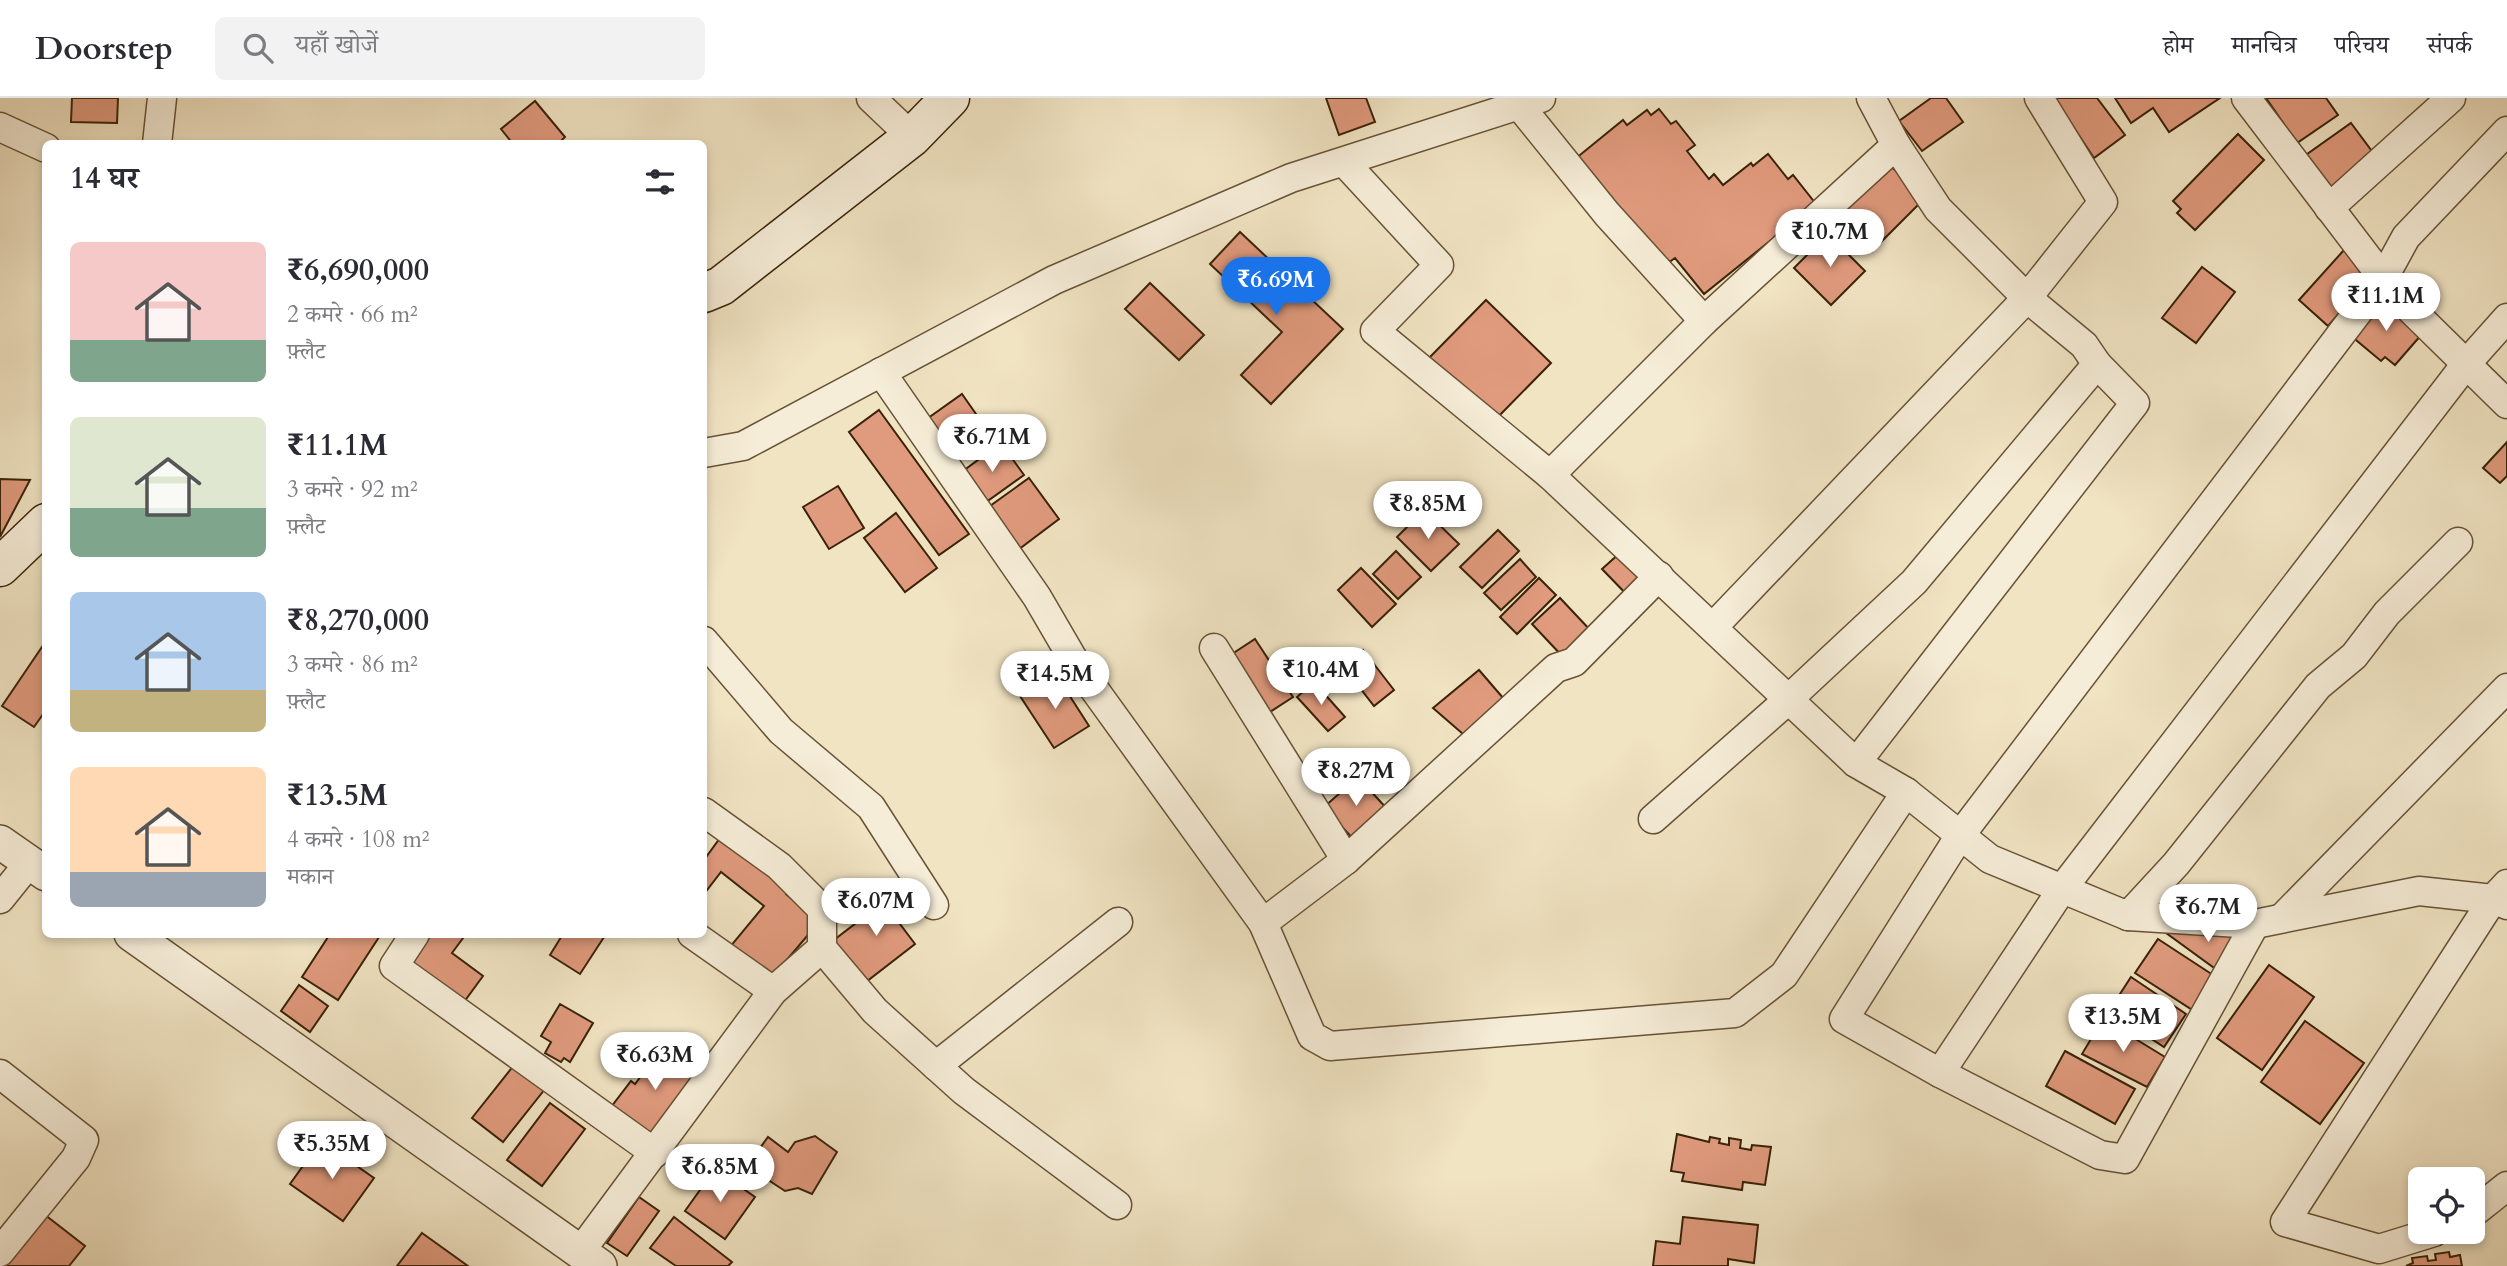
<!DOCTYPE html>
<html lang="hi">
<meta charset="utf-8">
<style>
body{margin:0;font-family:Cardo,"Noto Serif Devanagari",serif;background:#f2f2f3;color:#2b2b33;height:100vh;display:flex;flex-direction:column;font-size:26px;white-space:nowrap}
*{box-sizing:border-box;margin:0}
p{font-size:23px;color:#7c7c81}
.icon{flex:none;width:38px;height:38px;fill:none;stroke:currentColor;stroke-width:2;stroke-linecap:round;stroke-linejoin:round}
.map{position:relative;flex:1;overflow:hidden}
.details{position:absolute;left:42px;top:42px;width:665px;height:798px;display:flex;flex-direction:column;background:#fff;border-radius:10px;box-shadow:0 4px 10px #0003}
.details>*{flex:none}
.fabs{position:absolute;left:2408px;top:1069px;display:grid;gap:14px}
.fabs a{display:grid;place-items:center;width:77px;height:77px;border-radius:10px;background:#fff;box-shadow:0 4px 10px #0003;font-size:35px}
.price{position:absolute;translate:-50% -60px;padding:0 16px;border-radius:24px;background:#fff;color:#222;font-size:23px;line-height:46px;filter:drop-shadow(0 2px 4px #0008)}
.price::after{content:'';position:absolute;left:50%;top:42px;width:21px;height:16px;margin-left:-10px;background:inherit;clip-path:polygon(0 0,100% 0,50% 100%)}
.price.active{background:#1a73e8;color:#fff}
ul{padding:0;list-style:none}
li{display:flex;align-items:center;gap:21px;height:175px;padding:0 28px}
li span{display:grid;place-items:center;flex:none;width:196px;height:140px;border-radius:10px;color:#555}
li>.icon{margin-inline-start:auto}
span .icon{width:84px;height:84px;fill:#fffc;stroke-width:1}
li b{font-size:30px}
h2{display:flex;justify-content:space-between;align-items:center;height:84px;padding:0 28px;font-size:30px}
header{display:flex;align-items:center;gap:42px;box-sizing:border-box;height:98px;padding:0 35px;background:#fff;border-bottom:2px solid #e1e1e2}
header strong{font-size:33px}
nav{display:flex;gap:38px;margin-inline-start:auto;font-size:24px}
.search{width:490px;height:63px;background:#f2f2f3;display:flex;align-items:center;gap:18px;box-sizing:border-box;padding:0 24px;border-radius:10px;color:#7c7c81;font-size:26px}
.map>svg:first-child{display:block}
.building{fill:#e09a7d;stroke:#392207;stroke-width:2}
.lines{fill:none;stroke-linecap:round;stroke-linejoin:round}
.minor-casing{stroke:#675236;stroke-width:31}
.tertiary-casing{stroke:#675236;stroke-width:36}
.secondary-casing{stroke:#392207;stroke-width:41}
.minor{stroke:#f6edd8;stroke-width:28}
.tertiary{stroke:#f6edd8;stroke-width:33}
.secondary{stroke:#f6edd8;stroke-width:38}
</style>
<header>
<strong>Doorstep</strong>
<div class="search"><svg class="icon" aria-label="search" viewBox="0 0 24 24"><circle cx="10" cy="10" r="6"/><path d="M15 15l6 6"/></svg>यहाँ खोजें</div>
<nav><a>होम</a><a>मानचित्र</a><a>परिचय</a><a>संपर्क</a></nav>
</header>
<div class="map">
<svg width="2507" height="1168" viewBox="0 0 2507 1168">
<rect width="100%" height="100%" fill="#f1e4c3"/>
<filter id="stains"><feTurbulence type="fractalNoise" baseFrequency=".00286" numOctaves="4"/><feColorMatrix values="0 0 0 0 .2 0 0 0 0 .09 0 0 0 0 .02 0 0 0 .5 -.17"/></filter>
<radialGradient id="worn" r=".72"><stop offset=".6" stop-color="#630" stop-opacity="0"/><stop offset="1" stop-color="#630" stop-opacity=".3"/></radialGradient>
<g class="building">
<polygon points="72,0 118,0 117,25 71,24"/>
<polygon points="1326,0 1366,0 1375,24 1339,37"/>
<polygon points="1931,0 1946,0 1963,24 1922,53 1899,23"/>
<polygon points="2054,0 2097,0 2125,37 2094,60"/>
<polygon points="2115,0 2220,0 2169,34 2153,10 2131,25"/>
<polygon points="2266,0 2326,0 2338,17 2297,45"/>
<polygon points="535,3 565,39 558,46 513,46 501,31"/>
<polygon points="1659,11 1671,26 1676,23 1695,47 1687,53 1709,81 1714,76 1723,87 1751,65 1753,68 1768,56 1788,81 1793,77 1816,106 1704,196 1675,160 1668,165 1575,61 1623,22 1627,27 1647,12 1651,17"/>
<polygon points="2351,25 2377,60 2328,95 2303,59"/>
<polygon points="2238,36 2264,62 2195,132 2177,115 2181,111 2173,103"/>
<polygon points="1890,67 1924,101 1872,153 1838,120"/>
<polygon points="1240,134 1343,231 1271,306 1241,277 1282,234 1210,166"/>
<polygon points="1828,136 1865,173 1831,207 1794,170"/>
<polygon points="2344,152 2373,178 2328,228 2299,202"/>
<polygon points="2202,169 2235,194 2196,245 2162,220"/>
<polygon points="1150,185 1204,237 1179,262 1125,211"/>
<polygon points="2380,201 2422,236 2395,267 2385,259 2381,263 2350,237"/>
<polygon points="1486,202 1551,265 1494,323 1429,260"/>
<polygon points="962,296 990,336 951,363 924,323"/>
<polygon points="879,312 969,436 939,457 849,334"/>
<polygon points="2507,344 2507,378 2500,385 2483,370"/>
<polygon points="1001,345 1024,377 982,407 959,376"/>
<polygon points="1029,380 1059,421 1014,455 983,413"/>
<polygon points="0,381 30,382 0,439"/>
<polygon points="838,388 864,430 829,451 803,409"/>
<polygon points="1424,412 1459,446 1431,473 1397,439"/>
<polygon points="896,415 937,470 905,494 864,440"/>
<polygon points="1498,432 1519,453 1482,490 1460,469"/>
<polygon points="1396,453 1421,479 1398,501 1373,476"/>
<polygon points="1621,454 1651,486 1633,503 1602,471"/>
<polygon points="1520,461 1536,479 1501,512 1484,495"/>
<polygon points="1361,470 1396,506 1372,529 1338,492"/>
<polygon points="1539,480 1556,497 1517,536 1500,519"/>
<polygon points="1560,500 1592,534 1564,560 1532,526"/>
<polygon points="1255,541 1293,599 1267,616 1229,558"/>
<polygon points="46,543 46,612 34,629 2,608"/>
<polygon points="1363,552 1394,592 1374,608 1343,568"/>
<polygon points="1479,572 1510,608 1471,643 1433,610"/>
<polygon points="1055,575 1089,628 1054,650 1020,598"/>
<polygon points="1314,584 1345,619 1328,633 1297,599"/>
<polygon points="1358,679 1388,712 1354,742 1324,709"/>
<polygon points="720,740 788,792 786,796 819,824 769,883 729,850 764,808 721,774 704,796 704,762"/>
<polygon points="902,790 913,804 905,811 910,818 900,826 915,846 862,887 830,845"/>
<polygon points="2162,832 2245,833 2217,872"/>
<polygon points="330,836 381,836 338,902 302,879"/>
<polygon points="424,836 466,836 452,855 483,878 461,908 403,867"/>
<polygon points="563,836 606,836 580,876 550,857"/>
<polygon points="2158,841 2216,879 2194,913 2135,875"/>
<polygon points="2269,867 2314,899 2262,972 2217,940"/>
<polygon points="2131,879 2186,916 2164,949 2109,913"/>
<polygon points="299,887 328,908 310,934 281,913"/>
<polygon points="560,906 593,925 570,964 564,960 561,964 545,955 551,944 541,938"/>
<polygon points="2103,921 2165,959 2147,989 2082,956"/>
<polygon points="2305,923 2364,965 2320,1026 2261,984"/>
<polygon points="669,941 704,966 644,1046 605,1017 631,983 635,986"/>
<polygon points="2065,953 2135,991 2115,1026 2046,988"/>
<polygon points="514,967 545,991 503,1044 472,1020"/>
<polygon points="550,1005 585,1031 542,1088 507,1062"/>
<polygon points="1677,1036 1709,1044 1710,1039 1720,1041 1719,1045 1729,1047 1729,1040 1741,1042 1740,1050 1751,1052 1752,1047 1771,1049 1765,1087 1743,1084 1742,1092 1682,1083 1684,1075 1671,1073"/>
<polygon points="815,1038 837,1054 812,1096 798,1090 785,1093 747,1068 768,1039 788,1054 795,1044"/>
<polygon points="321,1043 374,1080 343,1123 290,1086"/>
<polygon points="715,1071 755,1099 725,1141 685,1113"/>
<polygon points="639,1099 659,1113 627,1158 607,1145"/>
<polygon points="40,1113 85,1148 69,1168 0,1168 0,1163"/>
<polygon points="674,1119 732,1164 728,1168 676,1168 650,1150"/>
<polygon points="1683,1119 1758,1127 1754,1165 1728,1161 1728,1168 1653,1168 1656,1143 1680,1146"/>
<polygon points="422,1135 468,1168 397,1168"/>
<polygon points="2449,1154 2450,1159 2460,1157 2462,1168 2406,1168 2413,1165 2412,1160 2427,1158 2428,1163 2436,1162 2435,1156"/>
</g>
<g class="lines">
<g class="minor-casing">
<g id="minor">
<polyline points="871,0 912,39"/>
<polyline points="2246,0 2395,196 2507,306"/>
<polyline points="1519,7 1607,116 1704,223"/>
<polyline points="0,29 46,50"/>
<polyline points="157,46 162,0"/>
<polyline points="1345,65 1439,167 1375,233 1550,377 1856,665 1906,694 1990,761 2128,818 2255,826 2419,793 2493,801 2507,786"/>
<polyline points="2329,110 2451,0"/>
<polyline points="881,274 1037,499 1076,566 1263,825 1312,938 1330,948 1735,915 1784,877 1906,694"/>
<polyline points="704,355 743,348 1054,182 1291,80 1541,0"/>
<polyline points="1550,377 1704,223 1896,47 1871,0"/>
<polyline points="1714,528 2027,200 2103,104 2039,0"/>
<polyline points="704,543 781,633 871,709 934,807"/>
<polyline points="1214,550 1346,762"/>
<polyline points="1856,665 2135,305 2097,266 2084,247 2027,200 1938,111 1896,47"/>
<polyline points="704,714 779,768 822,811 822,850 875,913 964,993 1117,1107"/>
<polyline points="1653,721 1780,609 1914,484 2097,266"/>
<polyline points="0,801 29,765"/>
<polyline points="2128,818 2176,766 2318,588 2354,558 2387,515 2458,444"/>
<polyline points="2282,820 2507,590"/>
<polyline points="1263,825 1346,762 1556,570 1574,564 1659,478"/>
<polyline points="2255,826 2125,1061 2100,1057 1940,975 1844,921 1959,739 2383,181 2406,139 2507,33"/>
<polyline points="415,836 394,868 655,1055"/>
<polyline points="692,836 773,893"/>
<polyline points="936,968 1118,824"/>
<polyline points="1940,975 2062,791 2466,266 2507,220"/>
<polyline points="0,976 84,1042 76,1060 0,1154"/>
<polyline points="2473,1115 2507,1088"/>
<polyline points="2434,1134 2379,1151 2285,1124 2493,801 2507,807"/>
<polyline points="580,1154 773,893 822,850"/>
</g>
</g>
<g class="tertiary-casing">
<g id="tertiary">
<polyline points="0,744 46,776"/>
<polyline points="131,836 600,1168"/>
</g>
</g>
<g class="secondary-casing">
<g id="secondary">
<polyline points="704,195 721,188 912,39 950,0"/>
<polyline points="0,469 46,425"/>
</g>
</g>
<use href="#minor" class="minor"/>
<use href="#tertiary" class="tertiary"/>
<use href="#secondary" class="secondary"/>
</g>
<rect width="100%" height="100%" filter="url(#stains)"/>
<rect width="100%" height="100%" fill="url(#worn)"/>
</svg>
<div class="fabs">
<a><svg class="icon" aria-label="locate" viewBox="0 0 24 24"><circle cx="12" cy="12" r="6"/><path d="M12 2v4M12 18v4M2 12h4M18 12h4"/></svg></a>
</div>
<b class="price" style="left:1830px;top:171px">₹10.7M</b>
<b class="price active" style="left:1276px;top:219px">₹6.69M</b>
<b class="price" style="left:2386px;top:235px">₹11.1M</b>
<b class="price" style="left:992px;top:376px">₹6.71M</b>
<b class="price" style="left:1428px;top:443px">₹8.85M</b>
<b class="price" style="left:1321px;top:609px">₹10.4M</b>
<b class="price" style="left:1055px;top:613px">₹14.5M</b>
<b class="price" style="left:1356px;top:710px">₹8.27M</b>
<b class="price" style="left:876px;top:840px">₹6.07M</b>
<b class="price" style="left:2208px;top:846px">₹6.7M</b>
<b class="price" style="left:2123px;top:956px">₹13.5M</b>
<b class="price" style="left:655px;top:994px">₹6.63M</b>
<b class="price" style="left:332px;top:1083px">₹5.35M</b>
<b class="price" style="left:720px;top:1106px">₹6.85M</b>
<section class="details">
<h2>14 घर<svg class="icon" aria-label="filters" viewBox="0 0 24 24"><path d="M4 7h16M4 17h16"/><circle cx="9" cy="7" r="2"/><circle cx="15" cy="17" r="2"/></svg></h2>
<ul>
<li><span style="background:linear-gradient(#f6c9c9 70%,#7fa58c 0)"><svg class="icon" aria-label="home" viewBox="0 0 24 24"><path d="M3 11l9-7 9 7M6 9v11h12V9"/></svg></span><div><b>₹6,690,000</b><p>2 कमरे · 66 m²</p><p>फ़्लैट</p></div></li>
<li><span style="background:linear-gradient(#dfe7d0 65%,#7fa58c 0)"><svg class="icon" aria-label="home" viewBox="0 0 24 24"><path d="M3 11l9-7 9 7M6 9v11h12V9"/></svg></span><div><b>₹11.1M</b><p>3 कमरे · 92 m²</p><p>फ़्लैट</p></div></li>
<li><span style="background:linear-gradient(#a9c7e8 70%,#c2b280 0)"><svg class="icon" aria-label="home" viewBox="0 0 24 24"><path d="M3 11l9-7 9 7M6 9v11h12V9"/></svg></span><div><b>₹8,270,000</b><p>3 कमरे · 86 m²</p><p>फ़्लैट</p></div></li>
<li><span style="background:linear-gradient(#ffd9b3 75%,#9aa5b1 0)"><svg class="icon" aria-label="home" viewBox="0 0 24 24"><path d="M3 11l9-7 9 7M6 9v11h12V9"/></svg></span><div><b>₹13.5M</b><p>4 कमरे · 108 m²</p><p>मकान</p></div></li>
</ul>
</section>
</div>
